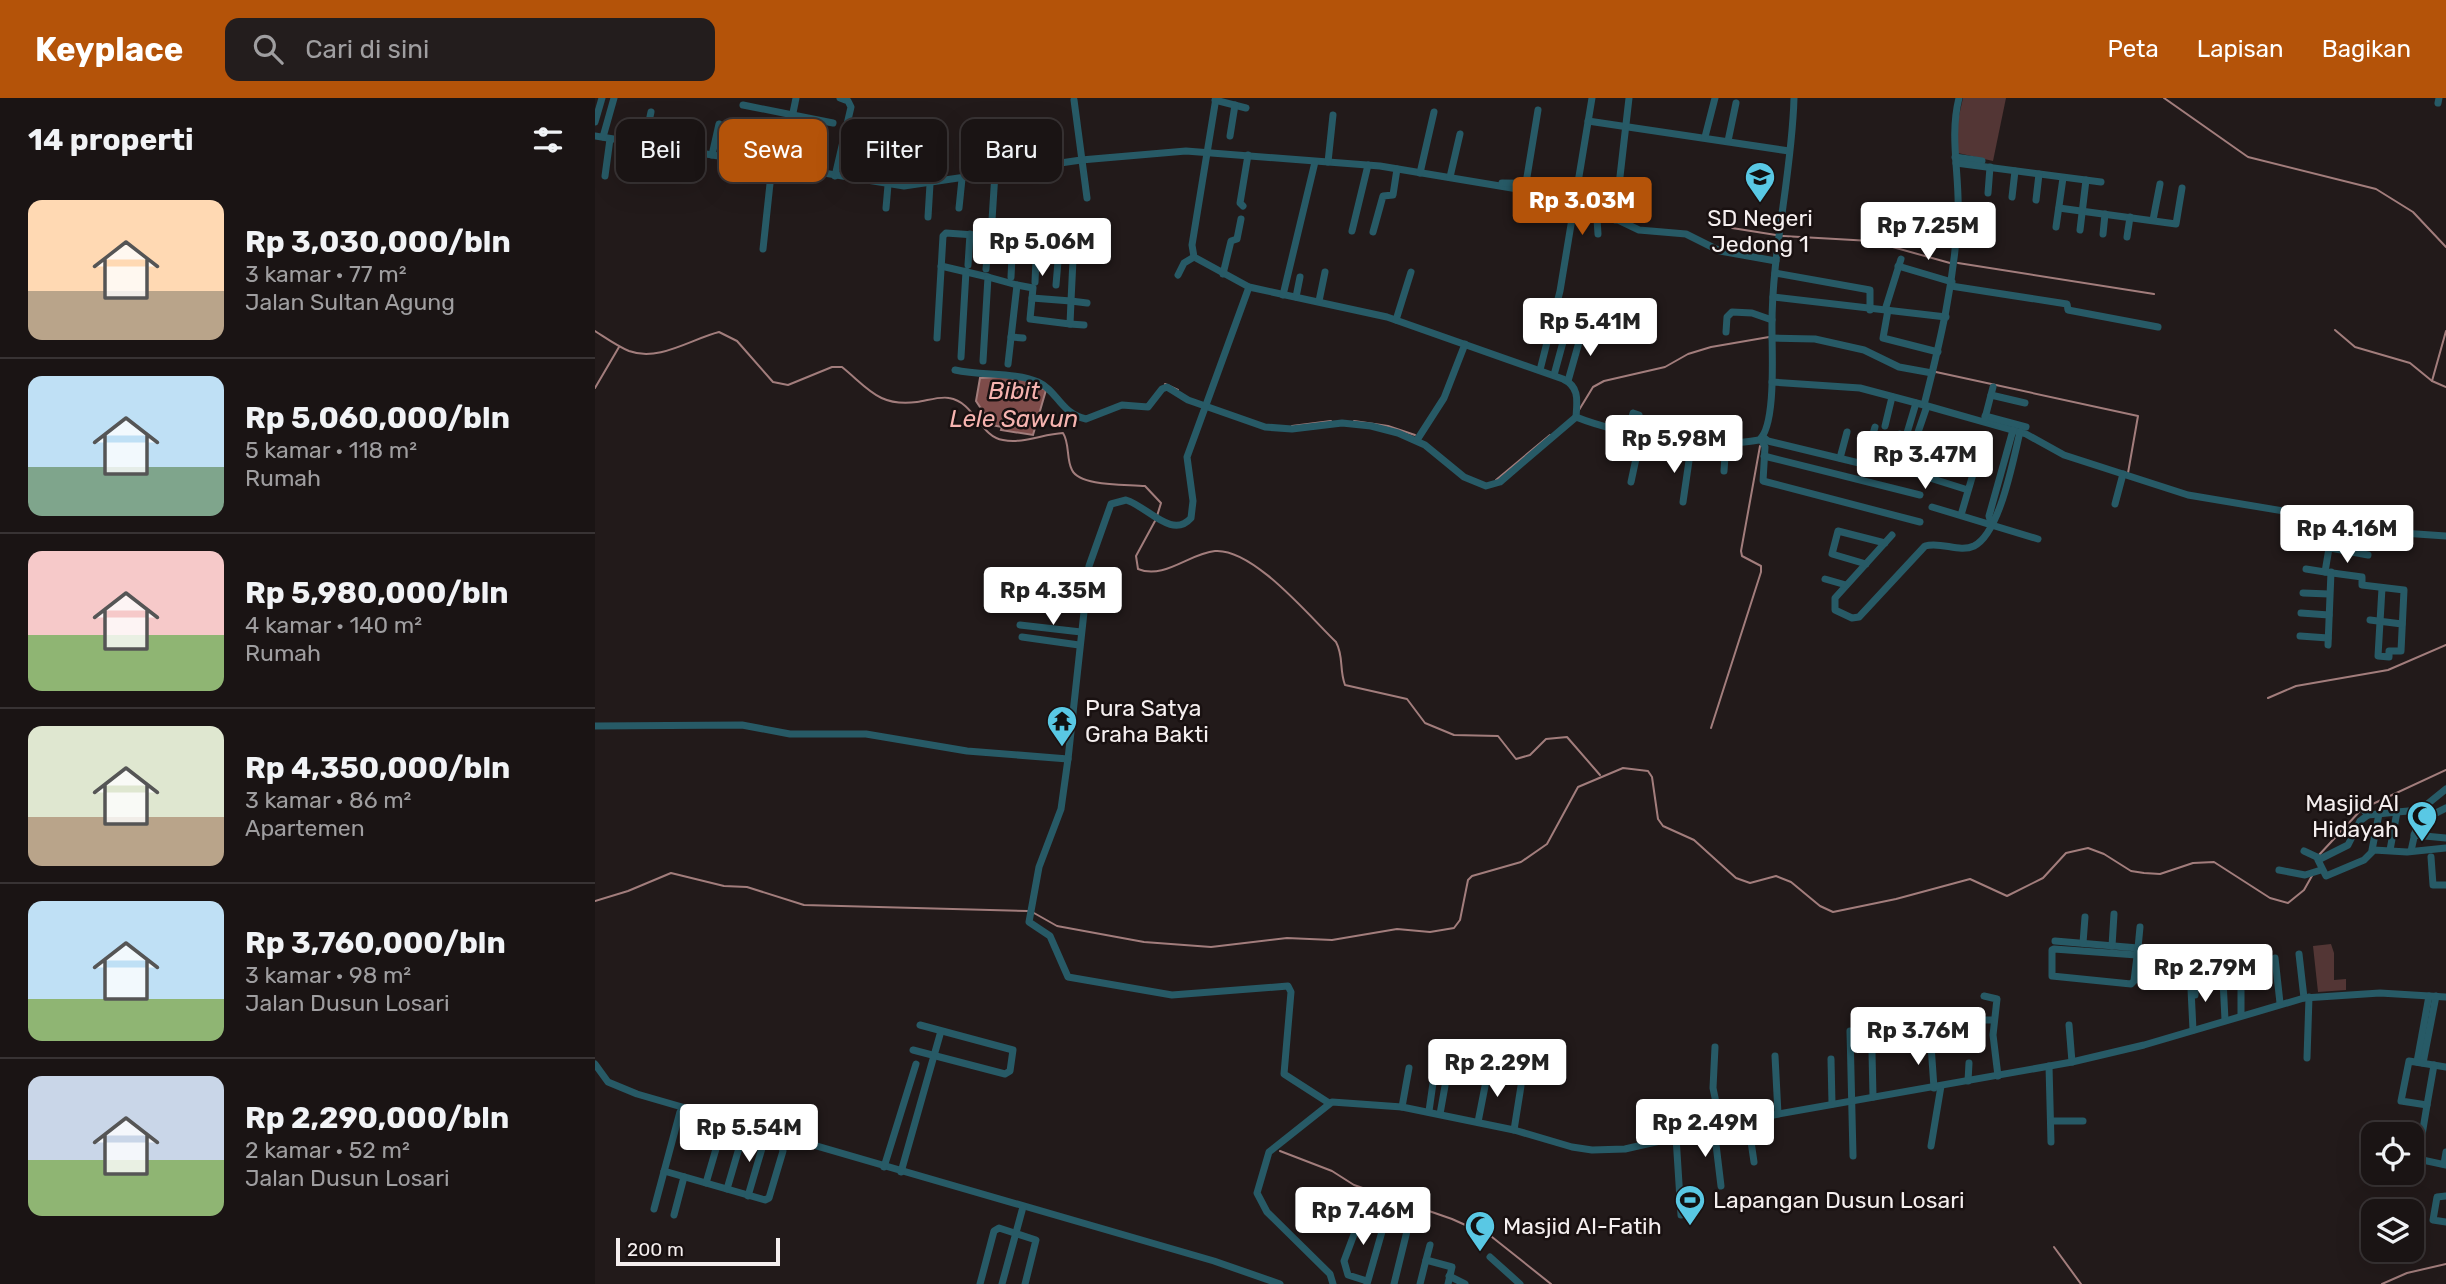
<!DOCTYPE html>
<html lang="id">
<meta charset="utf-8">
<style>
body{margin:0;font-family:Rubik,sans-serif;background:#231d1d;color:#f1f3f6;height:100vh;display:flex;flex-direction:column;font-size:26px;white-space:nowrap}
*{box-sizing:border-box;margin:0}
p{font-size:23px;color:#9f9ea0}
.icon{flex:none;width:38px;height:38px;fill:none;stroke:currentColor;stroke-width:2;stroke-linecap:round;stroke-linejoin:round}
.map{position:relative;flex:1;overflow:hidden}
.drawer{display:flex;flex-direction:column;background:#1a1414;width:595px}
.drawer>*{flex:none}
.banner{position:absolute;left:21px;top:21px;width:665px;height:63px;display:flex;gap:14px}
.controls{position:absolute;left:1766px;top:1024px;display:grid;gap:14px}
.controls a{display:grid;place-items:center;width:63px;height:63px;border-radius:14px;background:#1a1414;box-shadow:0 7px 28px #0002,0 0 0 2px #383334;font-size:35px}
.scale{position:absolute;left:21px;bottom:18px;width:164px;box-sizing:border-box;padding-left:7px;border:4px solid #f5efef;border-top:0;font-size:19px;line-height:24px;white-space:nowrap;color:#f5efef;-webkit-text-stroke:5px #191111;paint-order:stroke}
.price{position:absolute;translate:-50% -60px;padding:0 16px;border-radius:7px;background:#fff;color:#222;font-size:23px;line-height:46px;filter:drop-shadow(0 2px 4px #0008)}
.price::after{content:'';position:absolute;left:50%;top:42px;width:21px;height:16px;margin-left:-10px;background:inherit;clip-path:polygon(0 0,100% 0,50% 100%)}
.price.active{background:#b45309;color:#fff}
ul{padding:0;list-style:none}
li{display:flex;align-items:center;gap:21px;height:175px;padding:0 28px}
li+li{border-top:2px solid #383334}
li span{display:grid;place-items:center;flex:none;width:196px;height:140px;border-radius:14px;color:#555}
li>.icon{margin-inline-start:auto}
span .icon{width:84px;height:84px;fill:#fffc;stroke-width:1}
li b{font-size:30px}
h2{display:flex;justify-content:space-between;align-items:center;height:84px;padding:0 28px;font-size:30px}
.chip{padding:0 24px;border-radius:14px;background:#1a1414;box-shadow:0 7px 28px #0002,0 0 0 2px #383334;font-size:24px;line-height:63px}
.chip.active{background:#b45309;color:#fff}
header{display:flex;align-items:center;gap:42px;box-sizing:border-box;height:98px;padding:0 35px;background:#b45309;color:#fff}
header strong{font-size:33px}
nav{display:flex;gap:38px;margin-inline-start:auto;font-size:24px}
.search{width:490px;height:63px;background:#231d1d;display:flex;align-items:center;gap:18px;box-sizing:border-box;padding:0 24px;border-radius:14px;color:#9f9ea0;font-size:26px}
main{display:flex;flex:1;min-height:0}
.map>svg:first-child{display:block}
.green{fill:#533635}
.water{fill:#7e4c4a;stroke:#a27d7c;stroke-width:2}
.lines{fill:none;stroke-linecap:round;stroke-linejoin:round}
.stream{stroke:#a27d7c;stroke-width:2}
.minor{stroke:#275a66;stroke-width:7}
.labels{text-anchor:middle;stroke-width:5;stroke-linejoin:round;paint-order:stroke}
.poi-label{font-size:23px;fill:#f5efef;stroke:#191111;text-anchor:start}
.water-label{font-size:24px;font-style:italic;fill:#f7b4b0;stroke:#191111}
</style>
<header>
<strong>Keyplace</strong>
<div class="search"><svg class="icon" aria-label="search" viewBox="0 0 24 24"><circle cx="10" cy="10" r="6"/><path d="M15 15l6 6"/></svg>Cari di sini</div>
<nav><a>Peta</a><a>Lapisan</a><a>Bagikan</a></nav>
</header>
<main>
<section class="drawer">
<h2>14 properti<svg class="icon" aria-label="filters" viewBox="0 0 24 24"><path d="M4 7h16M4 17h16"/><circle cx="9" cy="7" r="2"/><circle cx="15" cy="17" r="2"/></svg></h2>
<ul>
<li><span style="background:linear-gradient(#ffd9b3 65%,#b9a48a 0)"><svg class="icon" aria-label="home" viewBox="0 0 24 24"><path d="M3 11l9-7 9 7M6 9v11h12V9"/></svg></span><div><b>Rp 3,030,000/bln</b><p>3 kamar · 77 m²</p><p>Jalan Sultan Agung</p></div></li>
<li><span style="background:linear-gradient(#bfe0f5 65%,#7fa58c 0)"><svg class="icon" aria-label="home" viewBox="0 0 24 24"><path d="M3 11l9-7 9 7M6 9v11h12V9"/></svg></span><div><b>Rp 5,060,000/bln</b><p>5 kamar · 118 m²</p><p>Rumah</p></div></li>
<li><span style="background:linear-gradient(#f6c9c9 60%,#8fb573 0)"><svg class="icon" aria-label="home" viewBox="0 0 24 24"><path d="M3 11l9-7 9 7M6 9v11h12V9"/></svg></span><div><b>Rp 5,980,000/bln</b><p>4 kamar · 140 m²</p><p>Rumah</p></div></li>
<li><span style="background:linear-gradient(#dfe7d0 65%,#b9a48a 0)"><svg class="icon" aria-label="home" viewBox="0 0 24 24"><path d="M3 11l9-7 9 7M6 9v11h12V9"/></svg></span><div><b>Rp 4,350,000/bln</b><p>3 kamar · 86 m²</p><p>Apartemen</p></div></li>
<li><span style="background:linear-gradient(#bfe0f5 70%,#8fb573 0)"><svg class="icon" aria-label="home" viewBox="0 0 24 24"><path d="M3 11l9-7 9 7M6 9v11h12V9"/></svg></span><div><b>Rp 3,760,000/bln</b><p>3 kamar · 98 m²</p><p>Jalan Dusun Losari</p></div></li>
<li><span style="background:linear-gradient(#c9d6e8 60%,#8fb573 0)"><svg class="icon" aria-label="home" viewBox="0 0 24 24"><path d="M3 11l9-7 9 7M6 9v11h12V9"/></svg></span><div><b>Rp 2,290,000/bln</b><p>2 kamar · 52 m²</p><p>Jalan Dusun Losari</p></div></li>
</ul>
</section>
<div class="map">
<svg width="1851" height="1186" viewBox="0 0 1851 1186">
<rect width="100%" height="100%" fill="#221a1a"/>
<g class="green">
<polygon points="1368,0 1411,0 1398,63 1363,55 1361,31"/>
<polygon points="1736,846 1739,855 1739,882 1751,881 1751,892 1723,894 1718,848"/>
</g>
<polygon class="water" points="421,278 451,292 438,337 406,332 407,329 397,327 381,303 385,280"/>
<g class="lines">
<g class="stream">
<polyline points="1569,0 1653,59 1781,91 1818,114 1851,149"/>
<polyline points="1137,130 1181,137"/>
<polyline points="1188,138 1276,143 1355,165"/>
<polyline points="1363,165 1559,196"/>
<polyline points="1740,232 1760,249 1815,265 1837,283"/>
<path d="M0,233c11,7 22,15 34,20 30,11 62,-12 90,-19l18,9 36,41 15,3 44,-18h10c27,22 37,40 75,35 9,-1 23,-6 32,-4 26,4 31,39 54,42 20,4 40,-6 60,-7 7,11 3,26 9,37 8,17 56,14 73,16l16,17 -4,13"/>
<polyline points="1851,233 1837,283 1851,289"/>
<polyline points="1341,274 1543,318 1533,375"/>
<polyline points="570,286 583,292"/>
<polyline points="0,290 24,249"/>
<polyline points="984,312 998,289 1009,283 1070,269 1093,256 1116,249 1174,239"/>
<polyline points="759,323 793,328 820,337"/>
<polyline points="697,328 736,323"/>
<polyline points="901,382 955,337"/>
<path d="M560,423l-19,35 2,13c26,11 52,-16 77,-18 38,-3 94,65 121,91 8,15 3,27 9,43l62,14 18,24 29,12 44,1 18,23 14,-4 16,-16 21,-2 33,38"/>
<polyline points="1673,600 1701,588 1793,572 1851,547"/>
<polyline points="1116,630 1166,474 1166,468 1147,458 1146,453 1165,348"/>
<polyline points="1769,710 1851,672"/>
<polyline points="1723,758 1765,713"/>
<polyline points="0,803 33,793 76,775 129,788 152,789 209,807 433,813"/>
<polyline points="439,815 462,828 549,844 616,849 692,840 737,842 802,831 835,834 859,830 865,822 873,782 877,778 926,764 952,746 983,689 1028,670 1053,673 1057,679 1063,721 1068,728 1099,742 1141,780 1155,785 1181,778 1196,784 1225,808 1238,814 1301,801 1375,781 1412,798 1448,780 1471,755 1493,750 1509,756 1536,773 1549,775 1565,776 1598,765 1619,764 1675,800 1693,805 1709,792 1718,776"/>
<polyline points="685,1053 737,1073 759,1087 857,1121 897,1139 956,1186"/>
<polyline points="1459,1149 1486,1186"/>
<polyline points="1787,1186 1812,1175 1851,1166"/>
</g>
<g class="minor">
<path d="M621,0l-24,147 2,12 55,30 138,30 176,62c17,8 14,22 13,38"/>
<polyline points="479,2 492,100"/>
<polyline points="620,2 651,10"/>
<polyline points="1843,5 1844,0"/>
<polyline points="148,7 238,25"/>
<polyline points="993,23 1194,53"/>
<polyline points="0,24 7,0"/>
<polyline points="0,38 309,88 486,62 591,53 785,68 941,94 996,109 1044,132 1091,136 1125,153 1181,163"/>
<polyline points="635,38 640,7"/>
<polyline points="8,39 19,0"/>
<polyline points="1110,39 1120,0"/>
<polyline points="1133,43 1141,5"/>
<polyline points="49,47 56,14"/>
<polyline points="117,57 124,26"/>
<polyline points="1360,59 1387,63"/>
<polyline points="733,64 738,17"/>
<polyline points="1361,65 1506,84"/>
<polyline points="187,69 201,0"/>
<polyline points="825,75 839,14"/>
<polyline points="28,76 28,43"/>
<polyline points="10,78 15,41"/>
<polyline points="240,78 256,9 253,3 245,0"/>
<polyline points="855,79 865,36"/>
<polyline points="907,85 981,86"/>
<polyline points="931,85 943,12"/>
<polyline points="1393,95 1395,69"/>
<polyline points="1417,99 1420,73"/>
<polyline points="1441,102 1444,76"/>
<polyline points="648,108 645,105 653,57"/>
<polyline points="996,109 1002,121 1003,136"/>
<polyline points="291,110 293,87"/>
<polyline points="364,110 367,81"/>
<polyline points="1464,110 1581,126 1587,90"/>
<polyline points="333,119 335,86"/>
<polyline points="1020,122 1034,0"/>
<polyline points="1558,122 1565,86"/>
<polyline points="1461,129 1468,80"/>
<polyline points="1485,132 1491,82"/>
<polyline points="757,133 773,67"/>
<polyline points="778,134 788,98 798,97 802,71"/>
<polyline points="1508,136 1510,116"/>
<polyline points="396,138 400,75"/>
<polyline points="1532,139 1535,119"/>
<polyline points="479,141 481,127"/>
<polyline points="168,151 177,67"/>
<polyline points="373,167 375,136"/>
<polyline points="346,168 393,179 388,263"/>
<polyline points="1303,168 1357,184"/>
<polyline points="391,171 394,138 465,140 461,187"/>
<polyline points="1180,175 1275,192 1275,212"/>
<polyline points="628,176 636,143 642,141 646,121"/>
<polyline points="583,177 589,165 599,159"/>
<polyline points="393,179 422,187 413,266"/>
<polyline points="416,179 418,139"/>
<polyline points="440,184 442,140"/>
<polyline points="422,187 438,190 435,221 475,226 476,203 492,205"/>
<polyline points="1356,188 1472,206 1473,212 1563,229"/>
<polyline points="688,197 720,64"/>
<polyline points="701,199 705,179"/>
<polyline points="1178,199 1351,219"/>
<polyline points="437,200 476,203 479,141 465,140"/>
<polyline points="724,203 730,174"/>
<polyline points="1290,212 1306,161"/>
<polyline points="1293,212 1288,240 1343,254"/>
<polyline points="801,222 816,174"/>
<polyline points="475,226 489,227"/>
<polyline points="1131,234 1132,219 1137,214 1157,215 1177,222"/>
<polyline points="416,239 428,240"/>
<polyline points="342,240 348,138 351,135 394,138"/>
<polyline points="1177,240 1220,241 1269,252 1304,269 1337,275"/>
<polyline points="366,259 371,173"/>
<path d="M360,272c27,6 60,2 83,12 20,9 22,31 48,37l36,-14 26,2 14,-18 5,-2 21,13 77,27 27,2 50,-6 29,3 27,7 27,12 39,32 22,9 14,-4 76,-65c45,18 134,32 183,23 17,-13 13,-86 13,-109 -1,-78 20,-155 22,-233"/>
<polyline points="945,272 965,193 997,0"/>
<polyline points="959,277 968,244"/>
<polyline points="973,283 988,230"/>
<polyline points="1177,284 1265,290 1329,307 1431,336 1469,357 1593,397 1718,418 1778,433 1851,438"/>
<polyline points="1396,297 1430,305"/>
<path d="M1329,307c17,-66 30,-122 34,-190 2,-39 -9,-78 1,-117"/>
<polyline points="1390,318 1431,329"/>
<polyline points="1390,320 1398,289"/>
<polyline points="1290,328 1297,299"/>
<polyline points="1033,335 1038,315 1044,317"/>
<polyline points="1312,335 1321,305"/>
<polyline points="1168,339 1173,343 1293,372 1305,336"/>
<polyline points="1166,341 1170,349 1168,383 1325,424"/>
<polyline points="822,342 849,300 870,246"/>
<polyline points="1169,358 1325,397"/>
<polyline points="1245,360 1252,334"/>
<polyline points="1269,366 1280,329"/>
<polyline points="1129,373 1131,343"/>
<polyline points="1309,375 1332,308"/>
<polyline points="1036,384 1046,337"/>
<polyline points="1088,404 1097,342"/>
<polyline points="1520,406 1528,376"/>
<polyline points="1337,409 1443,441"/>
<polyline points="1366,417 1381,366 1325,350 1319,375 1373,392"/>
<polyline points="1737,423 1730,449 1773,457"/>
<polyline points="1396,425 1394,418 1418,332"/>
<path d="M1297,437l-57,63v12l17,8 7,-1 66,-71c16,-5 34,7 49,0 26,-13 39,-86 46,-114"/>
<polyline points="1715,448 1730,449"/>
<polyline points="1737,450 1741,424"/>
<polyline points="1271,466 1237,456 1243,433 1290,445"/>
<polyline points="1711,471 1730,474 1734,450"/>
<polyline points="1730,474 1767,479 1767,487 1809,492 1806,553 1794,553 1794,559 1783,558 1787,490"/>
<polyline points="1230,481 1251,487"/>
<polyline points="1708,495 1734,496"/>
<polyline points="1706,515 1734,517"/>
<polyline points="1775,522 1807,526"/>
<polyline points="425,527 486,534"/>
<polyline points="1705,538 1733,540"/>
<polyline points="427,539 484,547"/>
<polyline points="1733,547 1736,474"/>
<path d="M0,628l147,-1 48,9h76l101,17 101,8 21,-193 22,-62 15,-4c21,6 46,40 65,18l2,-17 -6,-44 62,-170"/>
<polyline points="473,661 466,711 444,769 434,824 455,838 473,879 577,897 693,888 696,894 689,976 734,1005"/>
<polyline points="1763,705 1773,717"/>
<polyline points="1802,714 1825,712"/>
<polyline points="1822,719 1833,719 1851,710"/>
<polyline points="1819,737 1851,740"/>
<polyline points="1777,752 1784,716"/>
<polyline points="1795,752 1802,714 1773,717 1765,723 1753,747 1723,762 1731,778 1769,762 1779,752 1812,754 1851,750"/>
<polyline points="1709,753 1724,760"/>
<polyline points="1816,753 1825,712 1851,691"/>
<polyline points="1836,759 1838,787 1851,787"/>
<polyline points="1684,772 1710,777 1726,772"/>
<polyline points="1460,843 1543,850 1539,883 1536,886 1457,878 1457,852 1459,851 1542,857 1602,857"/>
<polyline points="1488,845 1490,819"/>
<polyline points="1517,848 1519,816"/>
<polyline points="1543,850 1545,829"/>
<polyline points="1704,856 1709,900"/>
<polyline points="1680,860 1685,905"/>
<polyline points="1646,887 1646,917"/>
<polyline points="1596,891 1598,932"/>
<polyline points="1600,897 1602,857 1627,861 1630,922"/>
<polyline points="1389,898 1402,901 1398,937 1403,978"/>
<polyline points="1384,922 1399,922"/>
<polyline points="1474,927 1477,964"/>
<polyline points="1255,933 1258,1058"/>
<polyline points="1336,947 1339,990"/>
<polyline points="1120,949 1118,990 1126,1029"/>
<polyline points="318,952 410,976 415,973 418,952 325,927"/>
<polyline points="1277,954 1278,999"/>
<polyline points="1180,958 1183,1016"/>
<polyline points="1712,960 1714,899"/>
<polyline points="1236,961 1237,1006"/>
<polyline points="1822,964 1834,898"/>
<polyline points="1828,965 1841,898"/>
<polyline points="0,966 13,984 42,996 619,1163 685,1186"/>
<polyline points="1454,968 1456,1044"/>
<polyline points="1851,969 1814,963 1806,1003 1832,1007 1823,1061 1851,1067"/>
<polyline points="1373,983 1374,965"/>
<polyline points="1832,1007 1839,967"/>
<polyline points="807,1009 814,970"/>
<polyline points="834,1013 838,985"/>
<polyline points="845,1016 850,988"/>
<polyline points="1153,1023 1159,1064"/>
<polyline points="1456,1023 1488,1023"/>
<polyline points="883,1024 893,973"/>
<polyline points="1119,1030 1126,1088"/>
<polyline points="919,1032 926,988"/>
<polyline points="101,1038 106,1021"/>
<polyline points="1081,1039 1086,1117"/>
<polyline points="1336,1048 1346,988"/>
<polyline points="1849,1066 1851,1054"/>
<polyline points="289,1069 321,966"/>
<polyline points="69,1073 170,1102 174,1100 188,1053 185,1044 85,1016"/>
<polyline points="306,1074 346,933"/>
<polyline points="111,1085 128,1027"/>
<polyline points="132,1091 149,1033"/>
<polyline points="153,1098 170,1040"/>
<polyline points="1851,1098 1842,1099 1838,1122 1851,1124"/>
<polyline points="59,1111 85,1014"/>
<polyline points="79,1117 89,1079"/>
<polyline points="895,1159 925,1186"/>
<polyline points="831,1162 835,1147"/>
<polyline points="854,1178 870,1186"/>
<polyline points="772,1183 753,1177 749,1163 767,1115 813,1129 799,1186"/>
<polyline points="385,1186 399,1133 404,1130 441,1142 430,1186"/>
<polyline points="407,1186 428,1109"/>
<polyline points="738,1186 735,1176 672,1114 662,1095 674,1054 737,1004 807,1009 919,1032 977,1049 997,1052 1030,1051 1183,1016 1477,964 1549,947 1709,900 1785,895 1851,899"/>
<polyline points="772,1186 790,1123"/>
<polyline points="825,1186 831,1162 857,1169 853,1186"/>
</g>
</g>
<defs>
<g id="school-pin" transform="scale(1.575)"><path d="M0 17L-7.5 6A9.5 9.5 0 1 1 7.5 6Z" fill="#59c8e4" stroke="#191111"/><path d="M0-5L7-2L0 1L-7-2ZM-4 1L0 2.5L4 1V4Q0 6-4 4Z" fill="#111"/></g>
<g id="temple-pin" transform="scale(1.575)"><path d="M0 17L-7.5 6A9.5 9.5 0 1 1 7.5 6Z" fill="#59c8e4" stroke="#191111"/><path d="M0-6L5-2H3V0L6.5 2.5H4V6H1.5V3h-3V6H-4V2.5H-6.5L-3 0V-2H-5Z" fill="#111"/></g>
<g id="mosque-pin" transform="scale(1.575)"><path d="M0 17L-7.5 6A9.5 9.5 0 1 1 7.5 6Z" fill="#59c8e4" stroke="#191111"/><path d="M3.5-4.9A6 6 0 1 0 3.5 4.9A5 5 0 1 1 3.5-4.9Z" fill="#111"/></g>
<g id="stadium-pin" transform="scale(1.575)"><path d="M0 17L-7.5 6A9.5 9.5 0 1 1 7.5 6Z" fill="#59c8e4" stroke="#191111"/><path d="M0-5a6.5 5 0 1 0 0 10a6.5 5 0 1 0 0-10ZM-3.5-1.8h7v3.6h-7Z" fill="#111"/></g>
</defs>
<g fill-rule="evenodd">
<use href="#school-pin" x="1165" y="79"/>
<use href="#temple-pin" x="467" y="623"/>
<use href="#mosque-pin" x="1827" y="718"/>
<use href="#stadium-pin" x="1095" y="1102"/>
<use href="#mosque-pin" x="885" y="1128"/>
</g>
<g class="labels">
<g class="poi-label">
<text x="1165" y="128" text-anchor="middle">SD Negeri<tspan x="1165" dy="26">Jedong 1</tspan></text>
<text x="490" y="618">Pura Satya<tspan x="490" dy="26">Graha Bakti</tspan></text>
<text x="1804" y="713" text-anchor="end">Masjid Al<tspan x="1804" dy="26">Hidayah</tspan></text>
<text x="1118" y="1110">Lapangan Dusun Losari</text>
<text x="908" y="1136">Masjid Al-Fatih</text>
</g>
<g class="water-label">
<text x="419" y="301">Bibit<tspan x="419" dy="28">Lele Sawun</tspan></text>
</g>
</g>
</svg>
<div class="controls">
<a><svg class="icon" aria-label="locate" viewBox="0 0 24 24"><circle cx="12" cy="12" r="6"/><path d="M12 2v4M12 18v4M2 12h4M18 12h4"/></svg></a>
<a><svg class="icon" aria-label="layers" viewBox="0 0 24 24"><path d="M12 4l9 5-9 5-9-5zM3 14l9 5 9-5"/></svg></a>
</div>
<div class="scale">200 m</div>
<b class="price active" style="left:987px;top:139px">Rp 3.03M</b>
<b class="price" style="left:1333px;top:164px">Rp 7.25M</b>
<b class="price" style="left:447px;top:180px">Rp 5.06M</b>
<b class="price" style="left:995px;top:260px">Rp 5.41M</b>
<b class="price" style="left:1079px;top:377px">Rp 5.98M</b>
<b class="price" style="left:1330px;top:393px">Rp 3.47M</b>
<b class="price" style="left:1752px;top:467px">Rp 4.16M</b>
<b class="price" style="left:458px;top:529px">Rp 4.35M</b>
<b class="price" style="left:1610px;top:906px">Rp 2.79M</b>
<b class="price" style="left:1323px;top:969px">Rp 3.76M</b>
<b class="price" style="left:902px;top:1001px">Rp 2.29M</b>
<b class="price" style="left:1110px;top:1061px">Rp 2.49M</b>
<b class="price" style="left:154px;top:1066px">Rp 5.54M</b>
<b class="price" style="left:768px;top:1149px">Rp 7.46M</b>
<div class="banner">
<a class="chip">Beli</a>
<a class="chip active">Sewa</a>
<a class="chip">Filter</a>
<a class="chip">Baru</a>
</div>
</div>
</main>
